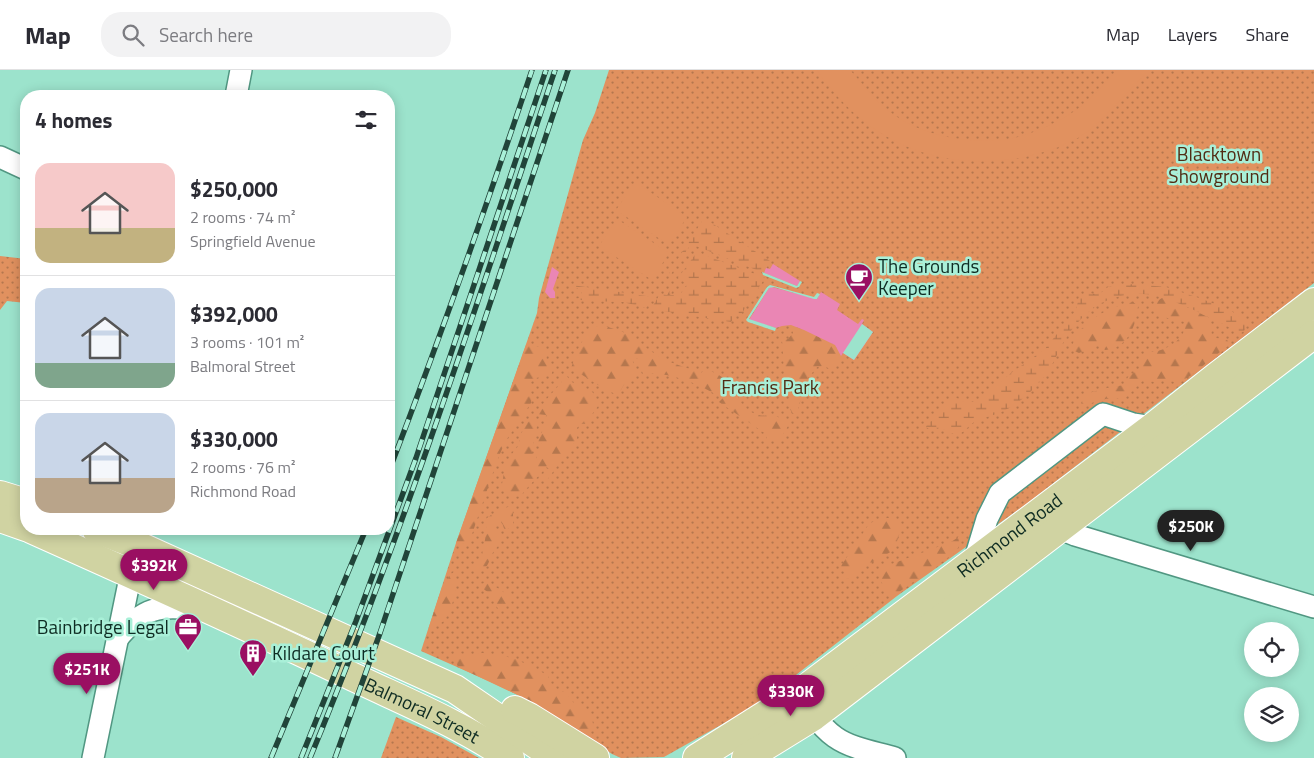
<!DOCTYPE html>
<meta charset="utf-8">
<style>
body{margin:0;font-family:"Titillium Web",sans-serif;background:#f2f2f3;color:#2b2b33;height:100vh;display:flex;flex-direction:column;font-size:19px;white-space:nowrap}
*{box-sizing:border-box;margin:0}
p{font-size:16px;color:#7c7c81}
.icon{flex:none;width:28px;height:28px;fill:none;stroke:currentColor;stroke-width:2;stroke-linecap:round;stroke-linejoin:round}
.map{position:relative;flex:1;overflow:hidden}
.panel{position:absolute;left:20px;top:20px;width:375px;height:445px;display:flex;flex-direction:column;background:#fff;border-radius:20px;box-shadow:0 2px 12px #0003}
.panel>*{flex:none}
.tools{position:absolute;left:1244px;top:552px;display:grid;gap:10px}
.tools a{display:grid;place-items:center;width:55px;height:55px;border-radius:50%;background:#fff;box-shadow:0 2px 12px #0003;font-size:25px}
.price{position:absolute;translate:-50% -42px;padding:0 11px;border-radius:18px;background:#9a0f62;color:#fff;font-size:16px;line-height:32px;filter:drop-shadow(0 1px 2px #0008)}
.price::after{content:'';position:absolute;left:50%;top:30px;width:15px;height:11px;margin-left:-8px;background:inherit;clip-path:polygon(0 0,100% 0,50% 100%)}
.price.selected{background:#222;color:#fff}
ul{padding:0;list-style:none}
li{display:flex;align-items:center;gap:15px;height:125px;padding:0 15px}
li+li{border-top:1px solid #e1e1e2}
li span{display:grid;place-items:center;flex:none;width:140px;height:100px;border-radius:15px;color:#555}
li>.icon{margin-inline-start:auto}
span .icon{width:60px;height:60px;fill:#fffc;stroke-width:1}
li b{font-size:21px}
h2{display:flex;justify-content:space-between;align-items:center;height:60px;padding:0 15px;font-size:21px}
header{display:flex;align-items:center;gap:30px;box-sizing:border-box;height:70px;padding:0 25px;background:#fff;border-bottom:1px solid #e1e1e2}
header strong{font-size:24px}
nav{display:flex;gap:28px;margin-inline-start:auto;font-size:18px}
.search{width:350px;height:45px;background:#f2f2f3;display:flex;align-items:center;gap:12px;box-sizing:border-box;padding:0 18px;border-radius:20px;color:#7c7c81;font-size:19px}
.map>svg:first-child{display:block}
.green{fill:url(#green-dots)}
.forest{fill:url(#forest-firs)}
.wetland{fill:url(#wetland-marsh)}
.pitch{fill:#e1915f}
.water{fill:#ea86b4}
.pier{fill:#9ce3cc}
.lines{fill:none;stroke-linecap:round;stroke-linejoin:round}
.minor-casing{stroke:#519782;stroke-width:24}
.major-casing{stroke:#fff;stroke-width:30}
.minor{stroke:#fff;stroke-width:21}
.major{stroke:#d0d3a2;stroke-width:28}
.rail-casing{stroke:#214439;stroke-width:5.5}
.rail{stroke:#a9f0d8;stroke-width:4;stroke-dasharray:11;stroke-linecap:butt}
.labels{text-anchor:middle;stroke-width:5;stroke-linejoin:round;paint-order:stroke}
.park-label{font-size:19px;fill:#512c14;stroke:#a9f0d8}
.poi-label{font-size:19px;fill:#0e2c23;stroke:#a9f0d8;text-anchor:start}
.street-label{font-size:19px;fill:#0e2c23;stroke:#a9f0d8}
</style>
<header>
<strong>Map</strong>
<div class="search"><svg class="icon" aria-label="search" viewBox="0 0 24 24"><circle cx="10" cy="10" r="6"/><path d="M15 15l6 6"/></svg>Search here</div>
<nav><a>Map</a><a>Layers</a><a>Share</a></nav>
</header>
<div class="map">
<svg width="1314" height="688" viewBox="0 0 1314 688">
<defs>
<pattern id="green-dots" width="8" height="8" patternUnits="userSpaceOnUse" patternTransform="scale(1.25)"><rect width="8" height="8" fill="#e1915f"/><path d="M2 2h.1M6 6h.1" fill="none" stroke="#b5774e" stroke-width="1.8" stroke-linecap="round"/></pattern>
<pattern id="forest-firs" width="22" height="20" patternUnits="userSpaceOnUse" patternTransform="scale(1.25)"><rect width="22" height="20" fill="#e1915f"/><path d="M5 1l3.5 6h-7zM16 11l3.5 6h-7z" fill="#b5774e"/></pattern>
<pattern id="wetland-marsh" width="20" height="14" patternUnits="userSpaceOnUse" patternTransform="scale(1.25)"><rect width="20" height="14" fill="#e1915f"/><path d="M1 5h8M5 5V1M11 12h8M15 12V8" fill="none" stroke="#b5774e"/></pattern>
</defs>
<rect width="100%" height="100%" fill="#9ce3cc"/>
<g class="green">
<polygon points="609,0 1314,0 1314,213 1025,435 897,526 760,633 664,687 621,688 612,684 522,627 493,613 421,581 456,473 537,243 539,228 583,70 595,43"/>
<polygon points="0,186 26,189 26,233 7,231 0,240"/>
<polygon points="396,647 441,667 479,688 381,688"/>
</g>
<g class="forest">
<path d="M1162,228l12,3 36,17 2,9 -1,10 16,3 3,4 -40,32 -12,7 -14,-4 -9,3 -12,-2 -19,19 -15,-1 -28,8 2,-9 9,-5 15,-4 17,-3 4,-8 14,-10 -2,-8 7,-7c17,1 39,-12 39,-30l-28,-6 -4,-7 3,-8z"/>
<path d="M1133,232l5,4c-2,20 -10,42 -33,44l-6,-5 -20,8 -7,-3c1,-26 39,-44 61,-48z"/>
<path d="M602,255l21,7 41,28 37,13 4,-4c8,2 26,12 30,19 3,5 3,11 6,15 7,9 20,16 31,11l10,5 6,7 -8,13 -9,2 -4,-2 -1,-5 -47,-32 8,-8 -4,-4 -8,4c-21,-12 -48,-23 -72,-20l-6,-16h-6c5,8 6,15 1,23l-7,2 -4,7 -5,4 -8,-3 -37,-23 8,-21 11,-19z"/>
<path d="M791,255l13,5 31,15 6,11 -9,14 -8,-4 -7,1c-3,5 -7,7 -10,12 -7,8 -4,23 -11,34h-4l-5,-10 8,-19 -3,-4 -7,4 -3,-44 6,-1 5,-6z"/>
<polygon points="526,275 541,277 547,281 546,294 553,295 553,300 551,305 536,308 528,314 532,325 531,333 505,372 497,391 469,473 462,474 456,473"/>
<path d="M564,304c4,2 5,6 8,8 14,10 22,2 26,24l-13,18 -4,-1 -4,5v11l-30,41 -5,-1 8,-10 -4,-2c-8,11 -18,18 -25,29l-11,1 -6,-8 -2,-5 3,-17 6,-12 8,-10v-8l9,-15 5,-4 5,3 -6,30v8l4,4 1,-11 5,-8 -4,-2 7,-18 1,-9 -9,-1 8,-13 16,-18z"/>
<path d="M510,436l3,5v14l-8,6 -4,-11 -5,2 -3,8 9,7c-1,8 -4,8 -8,14 -7,10 -3,18 -18,20l-1,-6 7,-7 1,-11 2,-7 2,-22c7,-6 15,-8 23,-12z"/>
<polygon points="888,448 895,449 901,459 894,480 875,491 866,494 848,509 844,508 844,502 841,496 869,454 876,450"/>
<polygon points="960,466 958,478 953,484 892,527 888,526 880,509 881,498 951,472"/>
<path d="M455,501c4,12 -3,45 -14,52 -3,2 -9,3 -12,4l13,-40 5,-3 2,-8z"/>
<polygon points="488,512 511,527 504,538 498,539 492,525 482,518 481,514"/>
<polygon points="456,583 473,585 482,583 493,584 513,588 537,599 548,606 551,614 555,618 566,623 573,632 591,644 593,654 584,667 522,627 458,597 454,586"/>
</g>
<g class="wetland">
<polygon points="704,148 770,191 764,203 691,174 671,204 669,203"/>
<polygon points="697,182 765,208 740,246 736,245 731,252 651,239 660,224 667,225 674,214 676,215 670,225 680,225 687,214 678,208"/>
<path d="M1134,214l32,3 36,12 28,11 18,13 -4,8 -3,2c-25,-12 -73,-39 -99,-39 -37,-1 -61,19 -79,49 -7,13 -12,26 -21,36 -10,13 -26,27 -41,33 -8,4 -17,5 -25,9 -8,4 -13,15 -22,13 -5,-1 -9,-5 -14,-6 -6,-1 -9,2 -15,-1l30,-30 7,4 11,1 8,-3 30,-26 34,-24 31,-39 3,-13 7,-4 10,1 6,-2 6,-5z"/>
<polygon points="572,215 653,227 646,238 623,232 589,231 573,229 580,228 582,223 577,218 572,218"/>
</g>
<g class="pitch">
<path d="M817,0h33c16,18 31,38 52,50 28,17 68,23 100,20 26,-3 56,-17 77,-32 14,-10 26,-26 38,-38h32c-20,20 -40,44 -62,62 -19,14 -44,21 -67,26 -70,12 -134,-8 -182,-61 -7,-9 -15,-17 -21,-27z"/>
<polygon points="635,112 687,147 669,175 616,140"/>
<polygon points="617,149 669,183 652,210 599,176"/>
</g>
<g class="water">
<polygon points="773,194 800,211 797,216 764,203 766,198 770,199"/>
<polygon points="552,197 559,202 553,219 555,222 555,228 550,228 545,222"/>
<polygon points="772,217 817,229 821,222 840,234 837,240 858,254 862,249 864,250 862,254 873,262 854,290 843,283 841,286 835,275 804,260 791,255 782,256 776,258 749,250 769,218"/>
</g>
<g class="pier">
<polygon points="762,202 797,216 800,211 802,212 799,217 796,218 763,205"/>
<polygon points="770,215 814,227 817,223 820,224 817,229 814,229 774,217 769,218 749,249 776,258 775,261 748,252 746,250 767,217"/>
<polygon points="862,254 873,262 854,290 843,283"/>
</g>
<g class="lines">
<g class="minor-casing">
<g id="minor">
<polyline points="236,26 241,0"/>
<polyline points="0,87 26,99"/>
<polyline points="1051,449 1058,458 1075,465 1314,537"/>
<polyline points="974,492 987,449 1000,423 1103,344 1133,354 1153,357"/>
<path d="M117,569c27,-33 41,-33 81,-30"/>
<path d="M805,635c9,11 18,24 30,32 17,12 40,15 60,21"/>
<polyline points="93,688 140,459"/>
</g>
</g>
<g class="major-casing">
<g id="major">
<polyline points="0,425 26,433"/>
<polyline points="0,448 26,457"/>
<path id="s1" d="M31,459c105,47 210,94 314,144 56,27 114,50 165,85"/>
<polyline points="96,459 137,475 455,619 556,688"/>
<polyline points="515,640 529,647 595,688"/>
<path id="s2" d="M697,688l100,-63 356,-268 63,-50 98,-75"/>
<polyline points="746,688 814,646 1314,264"/>
</g>
</g>
<use href="#minor" class="minor"/>
<use href="#major" class="major"/>
<g class="rail-casing">
<g id="rail">
<path d="M389,401c51,-133 98,-266 143,-401"/>
<polyline points="271,688 366,459"/>
<polyline points="301,688 356,551 416,388 546,0"/>
<path d="M310,688c93,-225 168,-457 245,-688"/>
<polyline points="335,688 380,563 568,0"/>
</g>
</g>
<use href="#rail" class="rail"/>
</g>
<defs>
<g id="cafe-pin" transform="scale(1.4375)"><path d="M0 17L-7.5 6A9.5 9.5 0 1 1 7.5 6Z" fill="#9a0f62" stroke="#a9f0d8"/><path d="M-5.5-4.5H6V0H3Q3 3.5 0 3.5H-2.5Q-5.5 3.5-5.5 0ZM3-3.2v2h1.7v-2ZM-6 4.5H4V6H-6Z" fill="#fff"/></g>
<g id="office-pin" transform="scale(1.4375)"><path d="M0 17L-7.5 6A9.5 9.5 0 1 1 7.5 6Z" fill="#9a0f62" stroke="#a9f0d8"/><path d="M-6-3h4V-5.5h4V-3h4V5H-6ZM-1-4.5V-3h2v-1.5ZM-6 0V1H6V0Z" fill="#fff"/></g>
<g id="building-pin" transform="scale(1.4375)"><path d="M0 17L-7.5 6A9.5 9.5 0 1 1 7.5 6Z" fill="#9a0f62" stroke="#a9f0d8"/><path d="M-4-6H4V6H1V3H-1V6H-4ZM-2.5-4.3h1.7v1.8h-1.7ZM.8-4.3h1.7v1.8H.8ZM-2.5-1h1.7V.8h-1.7ZM.8-1h1.7V.8H.8Z" fill="#fff"/></g>
</defs>
<g fill-rule="evenodd">
<use href="#cafe-pin" x="859" y="207"/>
<use href="#office-pin" x="188" y="557"/>
<use href="#building-pin" x="253" y="583"/>
</g>
<g class="labels">
<g class="park-label">
<text x="1219" y="91">Blacktown<tspan x="1219" dy="22">Showground</tspan></text>
<text x="770" y="324">Francis Park</text>
</g>
<g class="poi-label">
<text x="878" y="203">The Grounds<tspan x="878" dy="22">Keeper</tspan></text>
<text x="169" y="564" text-anchor="end">Bainbridge Legal</text>
<text x="272" y="590">Kildare Court</text>
</g>
<g class="street-label">
<text dy="7" stroke="none"><textPath href="#s2" startOffset="384">Richmond Road</textPath></text>
<text dy="7" stroke="none"><textPath href="#s1" startOffset="431">Balmoral Street</textPath></text>
</g>
</g>
</svg>
<div class="tools">
<a><svg class="icon" aria-label="locate" viewBox="0 0 24 24"><circle cx="12" cy="12" r="6"/><path d="M12 2v4M12 18v4M2 12h4M18 12h4"/></svg></a>
<a><svg class="icon" aria-label="layers" viewBox="0 0 24 24"><path d="M12 4l9 5-9 5-9-5zM3 14l9 5 9-5"/></svg></a>
</div>
<b class="price selected" style="left:1191px;top:482px">$250K</b>
<b class="price" style="left:154px;top:521px">$392K</b>
<b class="price" style="left:87px;top:625px">$251K</b>
<b class="price" style="left:791px;top:647px">$330K</b>
<section class="panel">
<h2>4 homes<svg class="icon" aria-label="filters" viewBox="0 0 24 24"><path d="M4 7h16M4 17h16"/><circle cx="9" cy="7" r="2"/><circle cx="15" cy="17" r="2"/></svg></h2>
<ul>
<li><span style="background:linear-gradient(#f6c9c9 65%,#c2b280 0)"><svg class="icon" aria-label="home" viewBox="0 0 24 24"><path d="M3 11l9-7 9 7M6 9v11h12V9"/></svg></span><div><b>$250,000</b><p>2 rooms · 74 m²</p><p>Springfield Avenue</p></div></li>
<li><span style="background:linear-gradient(#c9d6e8 75%,#7fa58c 0)"><svg class="icon" aria-label="home" viewBox="0 0 24 24"><path d="M3 11l9-7 9 7M6 9v11h12V9"/></svg></span><div><b>$392,000</b><p>3 rooms · 101 m²</p><p>Balmoral Street</p></div></li>
<li><span style="background:linear-gradient(#c9d6e8 65%,#b9a48a 0)"><svg class="icon" aria-label="home" viewBox="0 0 24 24"><path d="M3 11l9-7 9 7M6 9v11h12V9"/></svg></span><div><b>$330,000</b><p>2 rooms · 76 m²</p><p>Richmond Road</p></div></li>
</ul>
</section>
</div>
